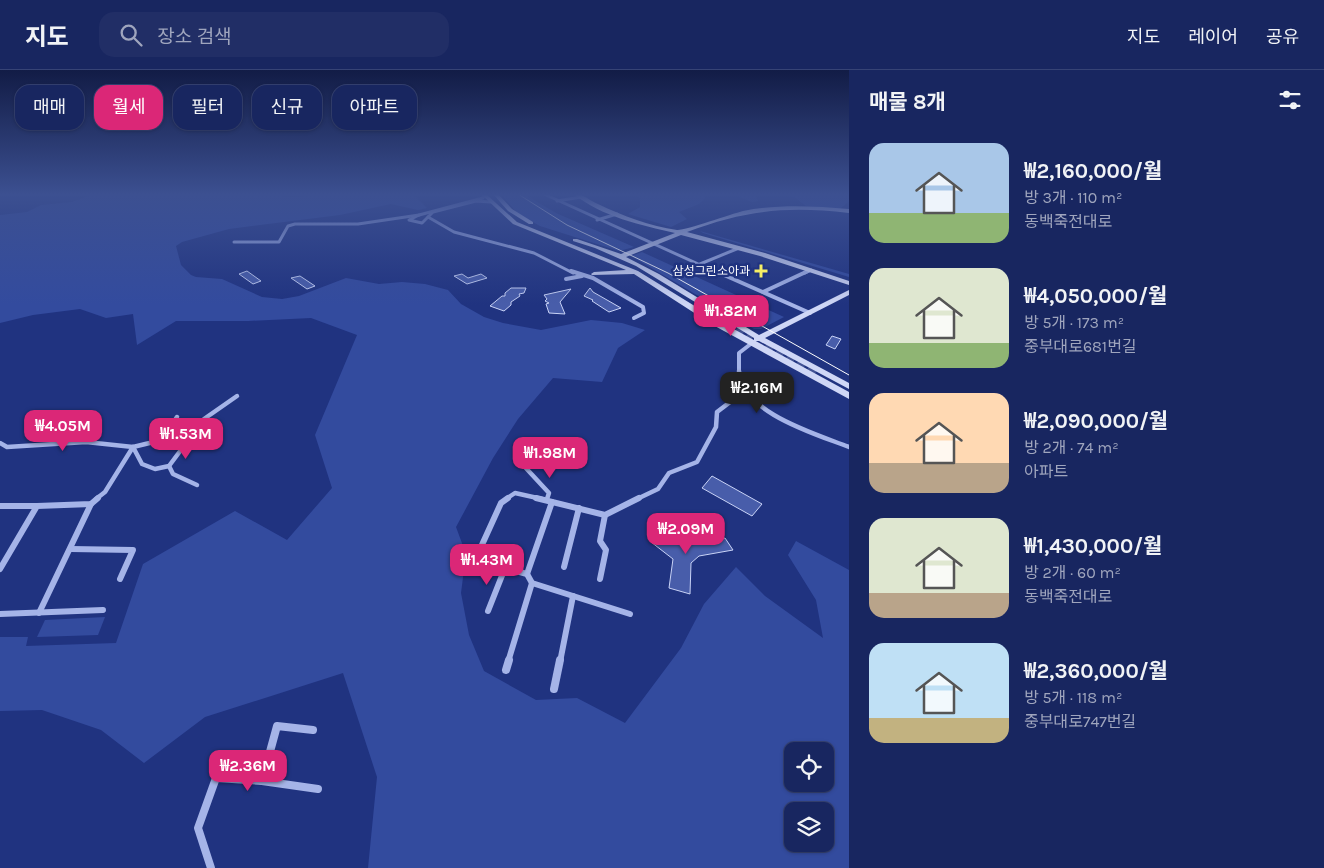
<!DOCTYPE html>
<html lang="ko">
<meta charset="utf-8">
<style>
body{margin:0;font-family:Karla,"Noto Sans KR",sans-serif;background:#212e66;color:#f1f3f6;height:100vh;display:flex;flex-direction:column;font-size:19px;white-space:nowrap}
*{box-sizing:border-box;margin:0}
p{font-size:16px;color:#9fa5bd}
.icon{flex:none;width:28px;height:28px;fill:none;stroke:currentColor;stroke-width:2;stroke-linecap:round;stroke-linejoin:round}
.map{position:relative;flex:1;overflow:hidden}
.drawer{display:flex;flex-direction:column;background:#182660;width:475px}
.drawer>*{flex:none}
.hud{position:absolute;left:15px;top:15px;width:475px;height:45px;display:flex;gap:10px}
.controls{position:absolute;left:784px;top:672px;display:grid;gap:10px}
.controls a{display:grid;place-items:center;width:50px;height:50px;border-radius:10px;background:#182660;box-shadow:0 1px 4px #0004,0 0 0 1px #364375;font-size:25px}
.price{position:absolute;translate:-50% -42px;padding:0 11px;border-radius:10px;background:#db2777;color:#fff;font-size:16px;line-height:32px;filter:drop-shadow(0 1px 2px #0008)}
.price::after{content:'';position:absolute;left:50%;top:30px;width:15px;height:11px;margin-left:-8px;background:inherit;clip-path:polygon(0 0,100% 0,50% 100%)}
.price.on{background:#222;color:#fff}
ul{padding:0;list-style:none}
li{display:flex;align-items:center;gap:15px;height:125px;padding:0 20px}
li span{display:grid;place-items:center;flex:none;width:140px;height:100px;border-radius:15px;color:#555}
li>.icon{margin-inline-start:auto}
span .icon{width:60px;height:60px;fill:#fffc;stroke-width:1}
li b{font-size:21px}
h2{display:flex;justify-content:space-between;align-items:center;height:60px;padding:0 20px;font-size:21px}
.pill{padding:0 18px;border-radius:15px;background:#182660;box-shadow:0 1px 4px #0004,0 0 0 1px #364375;font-size:18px;line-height:45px}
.pill.on{background:#db2777;color:#fff}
header{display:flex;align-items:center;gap:30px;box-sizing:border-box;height:70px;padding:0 25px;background:#182660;border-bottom:1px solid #364375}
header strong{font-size:24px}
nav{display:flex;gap:28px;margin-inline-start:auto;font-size:18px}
.search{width:350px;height:45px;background:#212e66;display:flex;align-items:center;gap:12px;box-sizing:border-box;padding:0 18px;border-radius:15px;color:#9fa5bd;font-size:19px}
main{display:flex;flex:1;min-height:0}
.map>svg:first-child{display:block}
.green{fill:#334b9e;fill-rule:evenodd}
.building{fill:#485daa;stroke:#c9d3f6}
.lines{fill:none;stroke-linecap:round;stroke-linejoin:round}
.secondary-tunnel-far1{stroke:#415293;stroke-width:8;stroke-dasharray:8 4;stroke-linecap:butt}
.secondary-tunnel{stroke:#415293;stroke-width:9;stroke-dasharray:9 4.5;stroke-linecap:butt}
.street-far4{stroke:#a5b4e8;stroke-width:3}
.street-far3{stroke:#a5b4e8;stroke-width:4}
.street-far2{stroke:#a5b4e8;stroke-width:4.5}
.street-far1{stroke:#a5b4e8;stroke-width:6}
.street{stroke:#a5b4e8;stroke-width:8}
.secondary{fill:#cfd7f6;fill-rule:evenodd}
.tram{stroke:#fff;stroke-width:1}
.poi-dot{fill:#f6ee65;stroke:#203380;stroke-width:2}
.labels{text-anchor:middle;stroke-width:5;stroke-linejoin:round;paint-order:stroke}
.far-poi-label{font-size:12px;fill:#fff;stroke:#203380;text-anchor:end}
</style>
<header>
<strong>지도</strong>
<div class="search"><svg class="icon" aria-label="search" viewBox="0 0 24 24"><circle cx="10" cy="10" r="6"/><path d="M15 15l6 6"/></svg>장소 검색</div>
<nav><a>지도</a><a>레이어</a><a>공유</a></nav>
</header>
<main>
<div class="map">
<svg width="849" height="798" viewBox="0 0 849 798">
<rect width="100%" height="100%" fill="#203380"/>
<g class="green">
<path d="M93,124h168l31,3 51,-3h88l-17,1 13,13 -9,2 -27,-6 -51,11 -111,14 -47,13 -6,4 5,19 10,10 5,2 26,2 40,18 20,2 17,-3 47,-18 33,6 23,-2 23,2 23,6 13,14 23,13 19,6 38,7 50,-10 31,3 23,7 -27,18 -16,34 -49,-4 -35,41 -25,39 -37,69 10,27 -5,39 8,42 15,36 52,29 41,-2 48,25 56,-75 23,-44 32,-37 29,29 58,42 -7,-38 -28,-45 8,-14 53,29v298h-481l9,-91 -34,-104 -138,44 -61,46 -43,-33 -59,-20 -42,1v-74h28l-2,9 90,-3 27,-79 92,-53 52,29 45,-52 -17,-53 42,-100 -46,-17 -63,3h-72l-39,24 -4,-31 -27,4 -26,-9 -47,6 -33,8v-108l27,-3 14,-7 31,-3zM792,681h33v33h-33zM792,741h33v33h-33z"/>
<polygon points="501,124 524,124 556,143 634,177 619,181 540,156 517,143"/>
<polygon points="635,124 704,124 705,128 699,134 679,142 687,149 671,157 628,144 640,137 640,128"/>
<polygon points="732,124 849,124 849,131 840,139 806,136 794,127 755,124 758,131 752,132"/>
<polygon points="700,161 849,204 849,207 703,163"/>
<polygon points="642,182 784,247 761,259 754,259 631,186"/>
<polygon points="105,547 98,565 37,567 45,550"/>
</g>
<g class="building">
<polygon points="247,201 261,211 253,214 239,204"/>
<polygon points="462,204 468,208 481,204 487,208 467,214 454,206"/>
<polygon points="300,206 315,216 307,219 291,208"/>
<polygon points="511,218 526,218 524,223 519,224 520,226 511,232 511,235 504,241 490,236 502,226 505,226 505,223"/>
<polygon points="590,218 593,222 621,238 609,242 592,231 593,230 584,226"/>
<polygon points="571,219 560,232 565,244 549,243 546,234 549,233 545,231 547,229 544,225"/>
<polygon points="832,266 841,269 835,279 826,275"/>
<polygon points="712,406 762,434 752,446 702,418"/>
<polygon points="669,456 694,474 725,468 733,480 699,486 691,493 690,524 669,518 673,489 651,472"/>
</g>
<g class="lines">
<g class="secondary-tunnel-far1">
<polyline points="696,233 751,270"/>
<polyline points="766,275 816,302"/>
</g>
<polyline class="secondary-tunnel" points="814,301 816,302"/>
<g class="street-far4">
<polyline points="544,124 718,203"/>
<polyline points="484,125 483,128 419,145 409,150 422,153 433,142 476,131 491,132"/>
<polyline points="557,131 581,127"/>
<polyline points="428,147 454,162 534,183 573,203"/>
<polyline points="597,150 617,144"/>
<polyline points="234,172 279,172 288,156 295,154 358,154 419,145"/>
<polyline points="700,194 739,178"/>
<polyline points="805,203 811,200"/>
</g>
<g class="street-far3">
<polyline points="571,201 593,208 643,237 644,243 634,248"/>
<polyline points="715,201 810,243"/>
<polyline points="566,209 582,206"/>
<polyline points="763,222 808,201"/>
<polyline points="739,302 739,283 752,273"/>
</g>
<g class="street-far2">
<path d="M739,301c3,42 77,63 110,76"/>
<polyline points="0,373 7,377 86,372 133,377"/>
<polyline points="133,377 142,394 155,399 169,396 204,349 237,326"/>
<polyline points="169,396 173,404 197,415"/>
<polyline points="524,396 549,423 547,429"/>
<polyline points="96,429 105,422 133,377 162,370 177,347"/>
<polyline points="506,429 515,423 542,429"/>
<polyline points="637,429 658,419 669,403 697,392 716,357 717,342 738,326 747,324"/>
</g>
<g class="street-far1">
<polyline points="536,428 605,445 639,428"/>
<polyline points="0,436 37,436"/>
<polyline points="481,477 501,433 508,428"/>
<polyline points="71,479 133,480 120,509"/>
<polyline points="483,492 527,504 532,513 630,544"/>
<polyline points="564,497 579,438"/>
<polyline points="0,499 37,436 91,434 98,428"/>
<polyline points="527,504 552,432"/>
<polyline points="600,509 606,480 600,471 605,445"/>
<polyline points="488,541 505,498"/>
<polyline points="39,543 91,434"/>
<polyline points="0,544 103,540"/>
<polyline points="508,592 532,513"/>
<polyline points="560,592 573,526"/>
</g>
<g class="street">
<polyline points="506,600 509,590"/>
<polyline points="554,619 560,590"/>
<polyline points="262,711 318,719"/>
<polyline points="211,798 198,758 216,708 262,711 277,656 313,660"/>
</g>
<g class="secondary">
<polygon points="481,124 486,124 517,152 638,201 719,251 849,322 849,329 713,255 634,204 592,205 591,204 594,202 626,200 513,154"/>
<polygon points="493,124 498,124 512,139 533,152 533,154 529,154 508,141"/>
<path d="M574,124c9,-1 16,7 24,10 25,12 52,22 79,26 7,1 54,-16 66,-19 35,-7 71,-5 106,-2v4c-62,-7 -104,-3 -162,19l78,21 84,28v4l-89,-29 -79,-21 -55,22 33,17 100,61 90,-45v5l-84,43 84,45v6l-90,-48h-5v-3l-118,-72 -41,-18 -22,-7v-2h4l44,15 54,-21c-34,-8 -73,-16 -101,-39z"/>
</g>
<polyline class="tram" points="518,124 567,155 668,203 849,305"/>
</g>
<linearGradient id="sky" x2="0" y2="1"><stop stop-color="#121c46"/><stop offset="0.53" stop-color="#3c5091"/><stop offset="1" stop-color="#3c5091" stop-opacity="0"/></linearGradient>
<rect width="849" height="235" fill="url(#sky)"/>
<path class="poi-dot" d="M758.5 193.5h5v5h5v5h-5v5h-5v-5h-5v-5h5z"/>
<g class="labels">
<g class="far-poi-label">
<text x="750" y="205">삼성그린소아과</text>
</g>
</g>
</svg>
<div class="controls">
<a><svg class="icon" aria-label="locate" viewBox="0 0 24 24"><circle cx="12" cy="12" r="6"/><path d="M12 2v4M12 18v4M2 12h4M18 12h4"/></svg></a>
<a><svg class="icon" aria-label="layers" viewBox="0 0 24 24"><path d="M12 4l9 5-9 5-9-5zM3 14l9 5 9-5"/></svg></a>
</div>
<b class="price" style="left:731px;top:267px">₩1.82M</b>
<b class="price on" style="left:757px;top:344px">₩2.16M</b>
<b class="price" style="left:63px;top:382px">₩4.05M</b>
<b class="price" style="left:186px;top:390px">₩1.53M</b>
<b class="price" style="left:550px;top:409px">₩1.98M</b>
<b class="price" style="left:686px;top:485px">₩2.09M</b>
<b class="price" style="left:487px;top:516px">₩1.43M</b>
<b class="price" style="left:248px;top:722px">₩2.36M</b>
<div class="hud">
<a class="pill">매매</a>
<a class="pill on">월세</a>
<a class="pill">필터</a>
<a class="pill">신규</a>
<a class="pill">아파트</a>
</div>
</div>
<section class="drawer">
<h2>매물 8개<svg class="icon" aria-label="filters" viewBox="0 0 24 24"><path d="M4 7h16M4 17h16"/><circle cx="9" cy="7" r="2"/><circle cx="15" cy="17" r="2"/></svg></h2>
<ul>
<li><span style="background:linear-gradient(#a9c7e8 70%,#8fb573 0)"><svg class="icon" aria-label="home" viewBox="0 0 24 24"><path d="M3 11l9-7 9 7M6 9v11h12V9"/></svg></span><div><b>₩2,160,000/월</b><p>방 3개 · 110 m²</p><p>동백죽전대로</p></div></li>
<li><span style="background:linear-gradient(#dfe7d0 75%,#8fb573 0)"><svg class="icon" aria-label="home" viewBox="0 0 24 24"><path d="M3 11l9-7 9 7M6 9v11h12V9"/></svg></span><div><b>₩4,050,000/월</b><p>방 5개 · 173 m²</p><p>중부대로681번길</p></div></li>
<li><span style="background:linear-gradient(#ffd9b3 70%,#b9a48a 0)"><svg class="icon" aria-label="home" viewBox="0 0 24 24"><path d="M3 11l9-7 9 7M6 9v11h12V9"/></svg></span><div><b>₩2,090,000/월</b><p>방 2개 · 74 m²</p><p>아파트</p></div></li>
<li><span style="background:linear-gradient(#dfe7d0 75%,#b9a48a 0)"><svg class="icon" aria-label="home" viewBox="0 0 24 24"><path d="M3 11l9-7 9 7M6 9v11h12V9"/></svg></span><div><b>₩1,430,000/월</b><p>방 2개 · 60 m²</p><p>동백죽전대로</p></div></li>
<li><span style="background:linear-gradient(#bfe0f5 75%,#c2b280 0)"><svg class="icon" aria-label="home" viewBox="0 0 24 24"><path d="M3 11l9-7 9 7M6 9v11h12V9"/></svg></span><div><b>₩2,360,000/월</b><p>방 5개 · 118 m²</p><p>중부대로747번길</p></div></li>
</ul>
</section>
</main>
